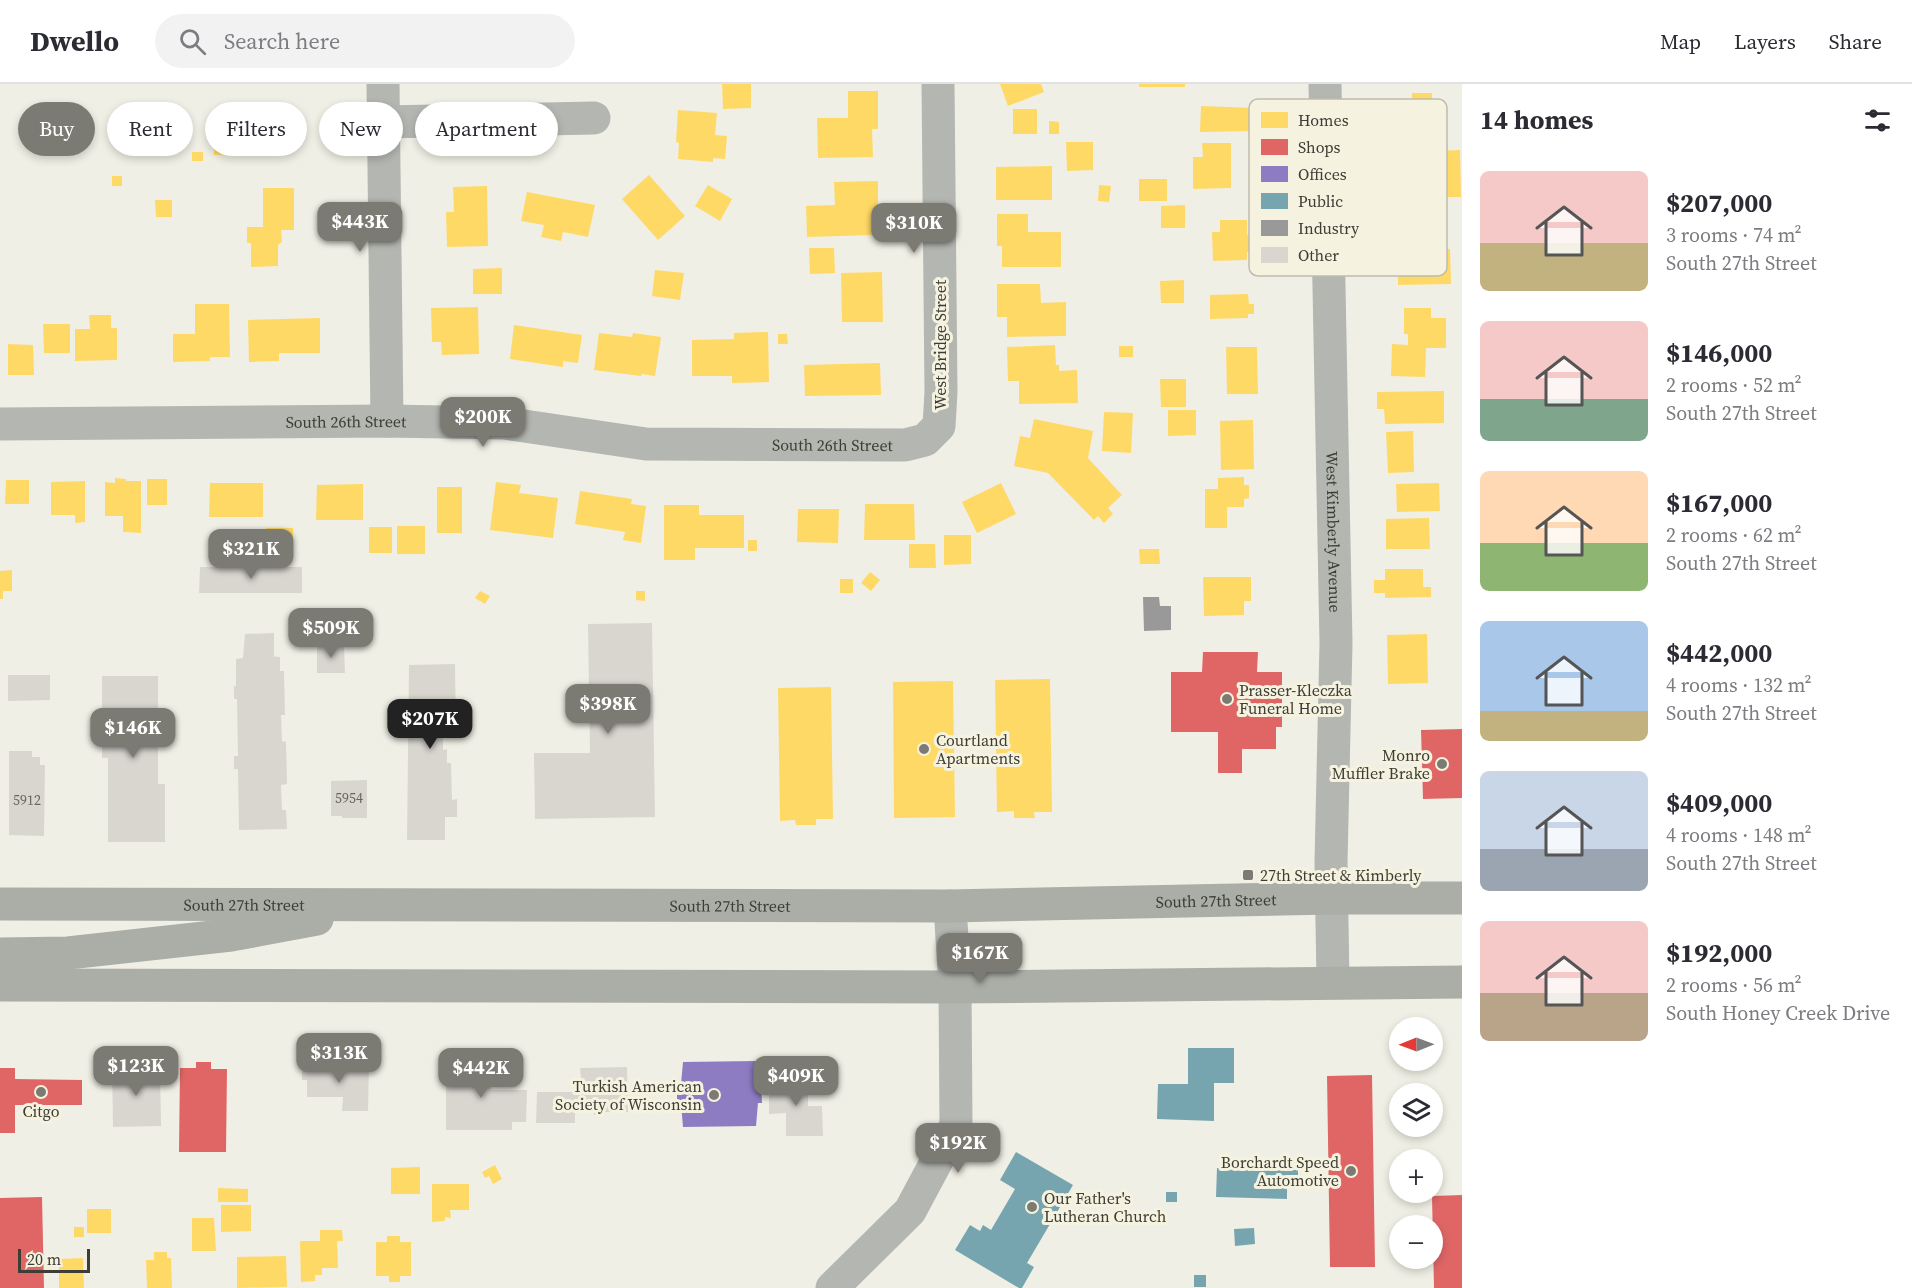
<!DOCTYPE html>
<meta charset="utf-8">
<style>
body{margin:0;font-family:"Source Serif 4",serif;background:#f2f2f3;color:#2b2b33;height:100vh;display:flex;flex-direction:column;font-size:22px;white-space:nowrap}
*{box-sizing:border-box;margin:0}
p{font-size:20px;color:#7c7c81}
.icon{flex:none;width:33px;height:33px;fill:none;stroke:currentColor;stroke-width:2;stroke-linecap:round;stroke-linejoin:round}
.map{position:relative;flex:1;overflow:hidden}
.panel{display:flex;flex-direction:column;background:#fff;width:450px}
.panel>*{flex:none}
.hud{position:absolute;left:18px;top:18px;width:570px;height:54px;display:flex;gap:12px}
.needle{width:39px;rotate:269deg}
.tools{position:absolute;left:1389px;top:933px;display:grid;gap:12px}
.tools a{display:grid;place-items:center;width:54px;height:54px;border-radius:50%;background:#fff;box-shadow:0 3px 9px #0003;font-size:30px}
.scale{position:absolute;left:18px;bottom:15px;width:72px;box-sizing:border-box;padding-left:6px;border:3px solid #3e3d35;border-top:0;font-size:16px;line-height:21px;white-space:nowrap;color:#3e3d35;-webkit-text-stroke:4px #f5f3e0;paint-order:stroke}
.price{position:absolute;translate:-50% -51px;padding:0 14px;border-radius:12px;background:#7c7b73;color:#fff;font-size:20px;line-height:39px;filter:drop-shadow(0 2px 3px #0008)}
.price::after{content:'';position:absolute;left:50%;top:36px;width:18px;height:14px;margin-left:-9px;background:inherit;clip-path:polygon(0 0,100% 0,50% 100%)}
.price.current{background:#222;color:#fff}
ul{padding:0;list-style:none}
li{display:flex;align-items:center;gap:18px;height:150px;padding:0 18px}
li span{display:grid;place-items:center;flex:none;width:168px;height:120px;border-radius:9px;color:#555}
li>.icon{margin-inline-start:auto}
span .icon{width:72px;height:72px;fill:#fffc;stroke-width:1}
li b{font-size:26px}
h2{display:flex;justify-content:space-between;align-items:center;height:72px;padding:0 18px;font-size:26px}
.chip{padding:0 21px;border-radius:27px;background:#fff;box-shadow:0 3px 9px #0003;font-size:21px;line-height:54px}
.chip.current{background:#7c7b73;color:#fff}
header{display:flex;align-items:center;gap:36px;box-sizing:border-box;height:84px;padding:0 30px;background:#fff;border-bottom:2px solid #e1e1e2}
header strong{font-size:28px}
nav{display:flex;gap:33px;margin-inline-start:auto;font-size:21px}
.search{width:420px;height:54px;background:#f2f2f3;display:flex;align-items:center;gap:15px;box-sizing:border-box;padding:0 21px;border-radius:33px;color:#7c7c81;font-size:22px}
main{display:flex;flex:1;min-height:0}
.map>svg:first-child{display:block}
.homes{fill:#ffd966}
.shops{fill:#e06666}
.offices{fill:#8e7cc3}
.public{fill:#76a5af}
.industry{fill:#999}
.building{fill:#d9d6d0}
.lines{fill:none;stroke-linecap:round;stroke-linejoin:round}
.minor{stroke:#b3b6b1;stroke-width:33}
.major{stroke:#aaaea7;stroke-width:33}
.poi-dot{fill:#7c7b73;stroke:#f5f3e0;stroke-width:2}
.labels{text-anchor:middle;stroke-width:6;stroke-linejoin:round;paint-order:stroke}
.number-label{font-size:14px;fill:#68665f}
.street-label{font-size:16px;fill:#3e3d35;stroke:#f5f3e0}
.poi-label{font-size:16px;fill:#3e3d35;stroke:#f5f3e0;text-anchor:start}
.key{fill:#f5f3e0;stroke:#bebcad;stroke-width:1.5}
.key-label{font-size:16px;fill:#3e3d35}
</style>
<header>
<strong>Dwello</strong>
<div class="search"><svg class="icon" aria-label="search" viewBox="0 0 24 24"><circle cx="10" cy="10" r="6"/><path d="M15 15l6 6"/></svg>Search here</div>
<nav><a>Map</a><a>Layers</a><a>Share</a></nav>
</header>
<main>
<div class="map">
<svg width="1462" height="1204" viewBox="0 0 1462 1204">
<rect width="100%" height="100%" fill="#f0efe5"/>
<g class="homes">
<polygon points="722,0 751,0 751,24 723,25"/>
<polygon points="1000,0 1041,0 1044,8 1008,22"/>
<rect x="1139" y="0" width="46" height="3"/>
<polygon points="848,7 878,7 878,45 872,45 873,73 818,74 817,34 848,34"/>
<rect x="1412" y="9" width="20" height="14"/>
<polygon points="1201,22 1253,24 1253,47 1200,48"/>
<rect x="1013" y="25" width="24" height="25"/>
<polygon points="678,26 717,29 715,51 727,52 725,75 713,74 713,78 678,75 679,59 676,58"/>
<polygon points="1049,37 1059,38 1059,50 1049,50"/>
<polygon points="214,42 257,42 258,50 263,50 263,60 256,60 256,70 214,71"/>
<polygon points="1066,58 1093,58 1093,86 1067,87"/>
<polygon points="1202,59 1231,59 1231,104 1193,105 1193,73 1203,73"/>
<polygon points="1460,66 1461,113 1433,113 1432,67"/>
<rect x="192" y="68" width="11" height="9"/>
<polygon points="1052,82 1052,116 996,116 996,83"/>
<polygon points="649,91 685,132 658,156 622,115"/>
<rect x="112" y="92" width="10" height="10"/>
<rect x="1139" y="95" width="28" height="22"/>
<polygon points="878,97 878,133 872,133 873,151 807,153 806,122 835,121 834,98"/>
<polygon points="708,101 732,115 720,137 695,122"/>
<polygon points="1099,101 1111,102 1109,118 1098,117"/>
<polygon points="487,102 488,162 447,163 446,128 454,128 453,103"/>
<polygon points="263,104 294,104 294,146 281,146 282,158 278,161 278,182 251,183 251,159 247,159 247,143 263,143"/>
<polygon points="527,108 595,121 588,153 563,148 561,157 541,153 544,141 521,137"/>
<polygon points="155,116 172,116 172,133 156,133"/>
<polygon points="1185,121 1185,144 1161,144 1161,122"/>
<polygon points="997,130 1028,130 1028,148 1061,148 1061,183 1002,183 1002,162 997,162"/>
<polygon points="1220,136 1247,136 1247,151 1253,151 1254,168 1247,168 1247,176 1213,177 1212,148 1220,148"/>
<polygon points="1389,141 1420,141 1420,166 1450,165 1451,200 1398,201 1398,182 1390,182"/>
<polygon points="809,164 834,164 835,189 810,190"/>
<polygon points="502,184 502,210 473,210 473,185"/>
<polygon points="655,186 684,189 680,216 652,212"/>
<polygon points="882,188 883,238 842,238 841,189"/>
<polygon points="1184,196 1184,219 1161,219 1160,197"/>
<polygon points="997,200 1040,200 1041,219 1066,218 1066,252 1007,253 1007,233 997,233"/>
<polygon points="1248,210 1249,220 1254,220 1254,230 1248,230 1248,234 1210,235 1210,211"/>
<polygon points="195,220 229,220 230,273 210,273 210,277 173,278 173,250 195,250"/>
<polygon points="478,223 479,270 442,271 441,258 432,258 431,224"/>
<polygon points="1404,224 1431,224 1431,234 1446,234 1446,264 1426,264 1425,293 1391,292 1392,260 1408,261 1408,250 1404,250"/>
<polygon points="89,231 111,231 111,244 117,244 117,276 75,277 75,245 90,245"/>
<polygon points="320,234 320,269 279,269 279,277 249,278 248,236"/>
<polygon points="43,240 70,240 70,269 44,269"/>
<polygon points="514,241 582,251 578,279 563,277 563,283 510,275"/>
<polygon points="768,248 769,298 732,299 732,292 692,292 692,256 734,255 734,249"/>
<polygon points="599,249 632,253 633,249 661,253 655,292 642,290 641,292 594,286"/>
<polygon points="778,250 787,250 788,260 778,260"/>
<polygon points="8,260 33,261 34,291 8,291"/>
<polygon points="1055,261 1056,281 1059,281 1059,287 1077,286 1078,319 1019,320 1019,297 1008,297 1007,263"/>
<rect x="1119" y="262" width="14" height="11"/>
<polygon points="1226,263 1257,263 1258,310 1227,310"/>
<polygon points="880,279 881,311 805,312 804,281"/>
<polygon points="1160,295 1186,295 1186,323 1161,323"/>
<polygon points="1444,307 1444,339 1385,340 1384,325 1377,325 1377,308"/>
<polygon points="1168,326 1196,326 1196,351 1168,352"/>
<polygon points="1104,328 1133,329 1131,369 1102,367"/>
<polygon points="1034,335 1093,347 1088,374 1122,411 1108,424 1113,430 1104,439 1098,432 1094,436 1048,389 1014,382 1020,352 1030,354"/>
<polygon points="1253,336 1254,385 1221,386 1220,337"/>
<polygon points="1413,347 1414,388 1388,389 1386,348"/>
<polygon points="1244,393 1244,401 1249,401 1249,414 1244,415 1244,423 1227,423 1227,444 1205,444 1205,405 1218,405 1218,394"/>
<polygon points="115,394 126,395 126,397 141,397 141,449 123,448 123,432 105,432 105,398 115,399"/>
<rect x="147" y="395" width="20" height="26"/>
<polygon points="6,396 29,396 29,420 5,420"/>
<polygon points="85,397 85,438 75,439 75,431 51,431 51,398"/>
<polygon points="496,398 521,401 519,409 558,414 553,454 490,446"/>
<polygon points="210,399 263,399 263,433 209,433"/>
<polygon points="1001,399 1016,430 977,449 962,418"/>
<polygon points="1439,399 1440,427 1397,428 1396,400"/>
<polygon points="363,400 363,436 316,436 317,401"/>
<rect x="437" y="403" width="25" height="46"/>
<polygon points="580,407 632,415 631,420 646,422 641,459 623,456 625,448 575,440"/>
<polygon points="865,420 914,420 915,456 864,456"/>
<polygon points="664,421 699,421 699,431 744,431 744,464 695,464 695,476 664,476"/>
<polygon points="798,425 839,425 838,459 797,458"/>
<polygon points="1429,434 1430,465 1386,465 1386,435"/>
<rect x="397" y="442" width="28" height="28"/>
<rect x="369" y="443" width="23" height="26"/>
<polygon points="266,444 293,444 293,473 267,473"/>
<polygon points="944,451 971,451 971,480 944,481"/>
<rect x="748" y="456" width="9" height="11"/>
<polygon points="909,460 935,460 936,484 909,484"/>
<polygon points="1139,465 1159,465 1160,480 1140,480"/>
<polygon points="1385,485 1423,485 1423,503 1431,503 1431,513 1385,514 1385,509 1374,509 1374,496 1385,496"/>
<polygon points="12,486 12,507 3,507 3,515 0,515 0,487"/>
<polygon points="870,488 880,496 871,507 861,499"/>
<polygon points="1203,493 1251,493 1251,517 1244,517 1244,531 1204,532"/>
<rect x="840" y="495" width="13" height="14"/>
<polygon points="480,507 490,512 485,520 475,514"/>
<polygon points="636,507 645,507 645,517 636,516"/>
<polygon points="1427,550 1428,599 1388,600 1387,551"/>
<polygon points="1050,595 1052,728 1034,728 1035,734 1014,734 1014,727 997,728 995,596"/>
<polygon points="953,597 955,733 894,734 893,598"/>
<polygon points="831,603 833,735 816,735 816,741 796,741 795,736 780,737 778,604"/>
<polygon points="495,1081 502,1095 493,1100 489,1092 485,1094 482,1088"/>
<polygon points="420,1083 420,1110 391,1110 391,1084"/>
<polygon points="432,1100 469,1100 469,1126 450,1126 451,1134 445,1133 445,1137 432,1138"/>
<polygon points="218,1104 248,1105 248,1118 218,1118"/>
<polygon points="221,1121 251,1121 251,1147 221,1148"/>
<rect x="87" y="1125" width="24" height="24"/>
<polygon points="192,1134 214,1134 216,1167 192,1167"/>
<rect x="74" y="1143" width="10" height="10"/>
<polygon points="320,1146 342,1146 343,1157 337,1157 338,1184 322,1184 322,1191 315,1191 315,1197 301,1198 300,1157 320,1157"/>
<polygon points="387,1152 400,1152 400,1158 411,1158 411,1192 400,1192 400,1198 389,1198 389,1192 376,1192 376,1158 387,1158"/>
<polygon points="154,1168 167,1168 167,1174 171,1174 172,1204 147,1204 146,1176 154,1176"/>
<polygon points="286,1172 287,1203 237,1204 237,1173"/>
<polygon points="83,1174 84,1204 59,1204 59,1175"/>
</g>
<g class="shops">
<polygon points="1203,568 1258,568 1257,588 1282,588 1282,643 1276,643 1276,665 1242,665 1242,689 1218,689 1218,648 1171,648 1171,588 1202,588"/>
<polygon points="1462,645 1462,714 1423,715 1421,646"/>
<polygon points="196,978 211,978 211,985 227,985 226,1068 179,1068 180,984 196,984"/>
<polygon points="0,984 15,984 15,995 82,996 82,1021 15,1021 15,1049 0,1049"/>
<polygon points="1372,991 1375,1183 1330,1183 1327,992"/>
<polygon points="1462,1111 1462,1204 1434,1204 1432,1112"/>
<polygon points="42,1113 44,1204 0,1204 0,1114"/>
</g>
<polygon class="offices" points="755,977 757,999 761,999 762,1019 758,1019 756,1042 683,1043 681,1020 677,1020 677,1000 681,1000 683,978"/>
<g class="public">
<polygon points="1188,964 1234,964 1234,999 1214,999 1214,1037 1157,1035 1158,1000 1188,1000"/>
<polygon points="1016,1068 1073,1101 1027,1179 1034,1183 1022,1204 1019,1204 955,1166 970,1141 980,1147 983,1141 991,1146 1015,1105 1000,1096"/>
<polygon points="1217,1084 1298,1086 1298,1091 1287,1091 1287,1115 1216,1113"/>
<rect x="1166" y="1108" width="11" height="10"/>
<polygon points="1254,1144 1255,1160 1235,1162 1234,1145"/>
<rect x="1194" y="1191" width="12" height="12"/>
</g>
<polygon class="industry" points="1143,513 1159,513 1160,522 1171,522 1171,546 1144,547"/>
<g class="building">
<polygon points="200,483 302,483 302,509 199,509"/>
<polygon points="652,539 655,733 535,735 534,669 590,669 588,540"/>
<polygon points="274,549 274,572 271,572 280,573 280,587 284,587 285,631 281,631 282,657 286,658 287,700 281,701 282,726 286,726 287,745 239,746 238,685 234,685 234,672 238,672 237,615 234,615 234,602 236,602 236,575 243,574 245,550"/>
<polygon points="317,561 344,561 345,589 317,589"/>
<polygon points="455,580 456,649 443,649 443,666 447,665 447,679 451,679 452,716 457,715 457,733 445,733 445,756 407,756 409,581"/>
<polygon points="8,591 50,591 50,616 8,617"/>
<polygon points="102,592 158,592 158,700 165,700 165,758 108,758 108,674 102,674"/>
<polygon points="9,667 32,667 32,673 40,673 40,681 45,681 44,752 9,751"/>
<polygon points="367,696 367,734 342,734 342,732 331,732 331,697"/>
<polygon points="455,972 492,972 491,1006 527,1006 526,1038 512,1038 512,1046 446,1046 446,995 455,995"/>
<polygon points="322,977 333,977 333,981 369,981 368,1027 342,1027 343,1013 307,1013 307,996 302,996 302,981 322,980"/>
<polygon points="627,983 628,1028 603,1028 603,1031 594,1031 594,1028 575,1028 575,1039 536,1039 537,1008 574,1008 573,994 581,994 580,984"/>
<polygon points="112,984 160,984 161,1042 113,1043"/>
<polygon points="808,995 808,1022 822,1022 823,1052 786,1052 786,1029 769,1030 769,996"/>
</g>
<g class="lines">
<g class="minor">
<polyline points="383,0 387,337"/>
<path id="s1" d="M1325,0l11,559 -5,219 2,120"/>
<polyline points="383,38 594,34"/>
<path id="s2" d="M0,340l387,-3 117,2 142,21 259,1 20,-5 14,-14 2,-34 -3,-308"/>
<polyline points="832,1204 910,1127 956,1041 955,903 950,822"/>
</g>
<g class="major">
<path id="s3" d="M0,820l950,2 382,-8h130"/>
<polyline points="0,870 68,869 231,851 317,835"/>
<polyline points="0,901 955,903 1462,898"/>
</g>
</g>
<g class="poi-dot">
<circle cx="1227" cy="615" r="6"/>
<circle cx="924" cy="665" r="6"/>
<circle cx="1442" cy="680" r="6"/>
<rect x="1242" y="785" width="12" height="12" rx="3"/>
<circle cx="41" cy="1008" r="6"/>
<circle cx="714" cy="1011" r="6"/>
<circle cx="1351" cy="1087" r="6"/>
<circle cx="1032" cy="1123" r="6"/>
</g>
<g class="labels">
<g class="number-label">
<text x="349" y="719">5954</text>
<text x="27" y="721">5912</text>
</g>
<g class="street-label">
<text transform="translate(940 261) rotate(-90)" y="6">West Bridge Street</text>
<text dy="6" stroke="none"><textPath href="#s2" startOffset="346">South 26th Street</textPath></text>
<text dy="6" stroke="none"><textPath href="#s2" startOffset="834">South 26th Street</textPath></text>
<text dy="6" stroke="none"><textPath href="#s1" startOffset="448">West Kimberly Avenue</textPath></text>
<text dy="6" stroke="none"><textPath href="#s3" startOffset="1216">South 27th Street</textPath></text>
<text dy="6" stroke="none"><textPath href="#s3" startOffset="244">South 27th Street</textPath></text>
<text dy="6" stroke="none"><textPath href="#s3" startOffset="730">South 27th Street</textPath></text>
</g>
<g class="poi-label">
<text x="1239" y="612">Prasser-Kleczka<tspan x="1239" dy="18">Funeral Home</tspan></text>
<text x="936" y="662">Courtland<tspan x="936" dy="18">Apartments</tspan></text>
<text x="1430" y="677" text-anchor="end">Monro<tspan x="1430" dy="18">Muffler Brake</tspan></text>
<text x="1260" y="797">27th Street &amp; Kimberly</text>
<text x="702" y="1008" text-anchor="end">Turkish American<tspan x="702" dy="18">Society of Wisconsin</tspan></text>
<text x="41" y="1033" text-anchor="middle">Citgo</text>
<text x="1339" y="1084" text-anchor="end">Borchardt Speed<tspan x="1339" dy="18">Automotive</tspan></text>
<text x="1044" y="1120">Our Father's<tspan x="1044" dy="18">Lutheran Church</tspan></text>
</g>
</g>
<rect x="1249" y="15" width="198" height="177" rx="9" class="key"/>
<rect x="1261" y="28" width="27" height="16" fill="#ffd966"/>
<rect x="1261" y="55" width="27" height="16" fill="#e06666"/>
<rect x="1261" y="82" width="27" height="16" fill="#8e7cc3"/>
<rect x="1261" y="109" width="27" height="16" fill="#76a5af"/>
<rect x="1261" y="136" width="27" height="16" fill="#999"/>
<rect x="1261" y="163" width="27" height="16" fill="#d9d6d0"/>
<g class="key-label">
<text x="1298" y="42">Homes</text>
<text x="1298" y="69">Shops</text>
<text x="1298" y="96">Offices</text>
<text x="1298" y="123">Public</text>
<text x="1298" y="150">Industry</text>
<text x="1298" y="177">Other</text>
</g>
</svg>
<div class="tools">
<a><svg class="needle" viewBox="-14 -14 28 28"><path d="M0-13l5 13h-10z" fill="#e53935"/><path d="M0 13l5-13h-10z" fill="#7c7c81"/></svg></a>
<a><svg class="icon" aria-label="layers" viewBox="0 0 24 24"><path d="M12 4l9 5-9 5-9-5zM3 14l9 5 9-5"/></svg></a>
<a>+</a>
<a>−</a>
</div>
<div class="scale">20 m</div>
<b class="price" style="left:360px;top:169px">$443K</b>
<b class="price" style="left:914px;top:170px">$310K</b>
<b class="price" style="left:483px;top:364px">$200K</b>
<b class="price" style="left:251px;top:496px">$321K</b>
<b class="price" style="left:331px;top:575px">$509K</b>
<b class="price" style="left:608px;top:651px">$398K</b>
<b class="price current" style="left:430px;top:666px">$207K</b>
<b class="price" style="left:133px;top:675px">$146K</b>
<b class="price" style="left:980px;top:900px">$167K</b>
<b class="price" style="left:339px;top:1000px">$313K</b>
<b class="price" style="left:136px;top:1013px">$123K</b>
<b class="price" style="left:481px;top:1015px">$442K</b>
<b class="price" style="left:796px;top:1023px">$409K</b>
<b class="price" style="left:958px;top:1090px">$192K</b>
<div class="hud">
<a class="chip current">Buy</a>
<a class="chip">Rent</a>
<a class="chip">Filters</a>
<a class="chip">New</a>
<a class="chip">Apartment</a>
</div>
</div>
<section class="panel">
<h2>14 homes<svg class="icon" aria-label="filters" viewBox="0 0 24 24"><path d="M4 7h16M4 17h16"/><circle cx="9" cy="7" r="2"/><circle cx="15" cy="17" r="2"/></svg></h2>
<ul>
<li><span style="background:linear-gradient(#f6c9c9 60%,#c2b280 0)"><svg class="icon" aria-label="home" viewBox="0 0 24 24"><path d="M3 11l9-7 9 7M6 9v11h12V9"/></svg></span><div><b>$207,000</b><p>3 rooms · 74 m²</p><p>South 27th Street</p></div></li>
<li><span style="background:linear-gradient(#f6c9c9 65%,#7fa58c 0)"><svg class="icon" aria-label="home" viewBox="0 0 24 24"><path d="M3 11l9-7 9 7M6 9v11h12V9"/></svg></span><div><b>$146,000</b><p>2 rooms · 52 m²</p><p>South 27th Street</p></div></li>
<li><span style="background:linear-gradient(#ffd9b3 60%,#8fb573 0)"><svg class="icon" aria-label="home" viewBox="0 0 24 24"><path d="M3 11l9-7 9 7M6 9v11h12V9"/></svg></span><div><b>$167,000</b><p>2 rooms · 62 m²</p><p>South 27th Street</p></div></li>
<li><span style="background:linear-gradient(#a9c7e8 75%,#c2b280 0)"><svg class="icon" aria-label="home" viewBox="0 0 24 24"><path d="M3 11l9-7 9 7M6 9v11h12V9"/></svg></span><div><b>$442,000</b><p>4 rooms · 132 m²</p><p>South 27th Street</p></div></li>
<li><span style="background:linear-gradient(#c9d6e8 65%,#9aa5b1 0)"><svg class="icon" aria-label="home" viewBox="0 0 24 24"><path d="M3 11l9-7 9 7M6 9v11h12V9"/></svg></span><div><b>$409,000</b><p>4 rooms · 148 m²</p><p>South 27th Street</p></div></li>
<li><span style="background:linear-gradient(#f6c9c9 60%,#b9a48a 0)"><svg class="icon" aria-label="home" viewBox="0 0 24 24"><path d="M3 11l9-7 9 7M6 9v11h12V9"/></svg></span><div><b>$192,000</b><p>2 rooms · 56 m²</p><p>South Honey Creek Drive</p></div></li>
</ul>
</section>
</main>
